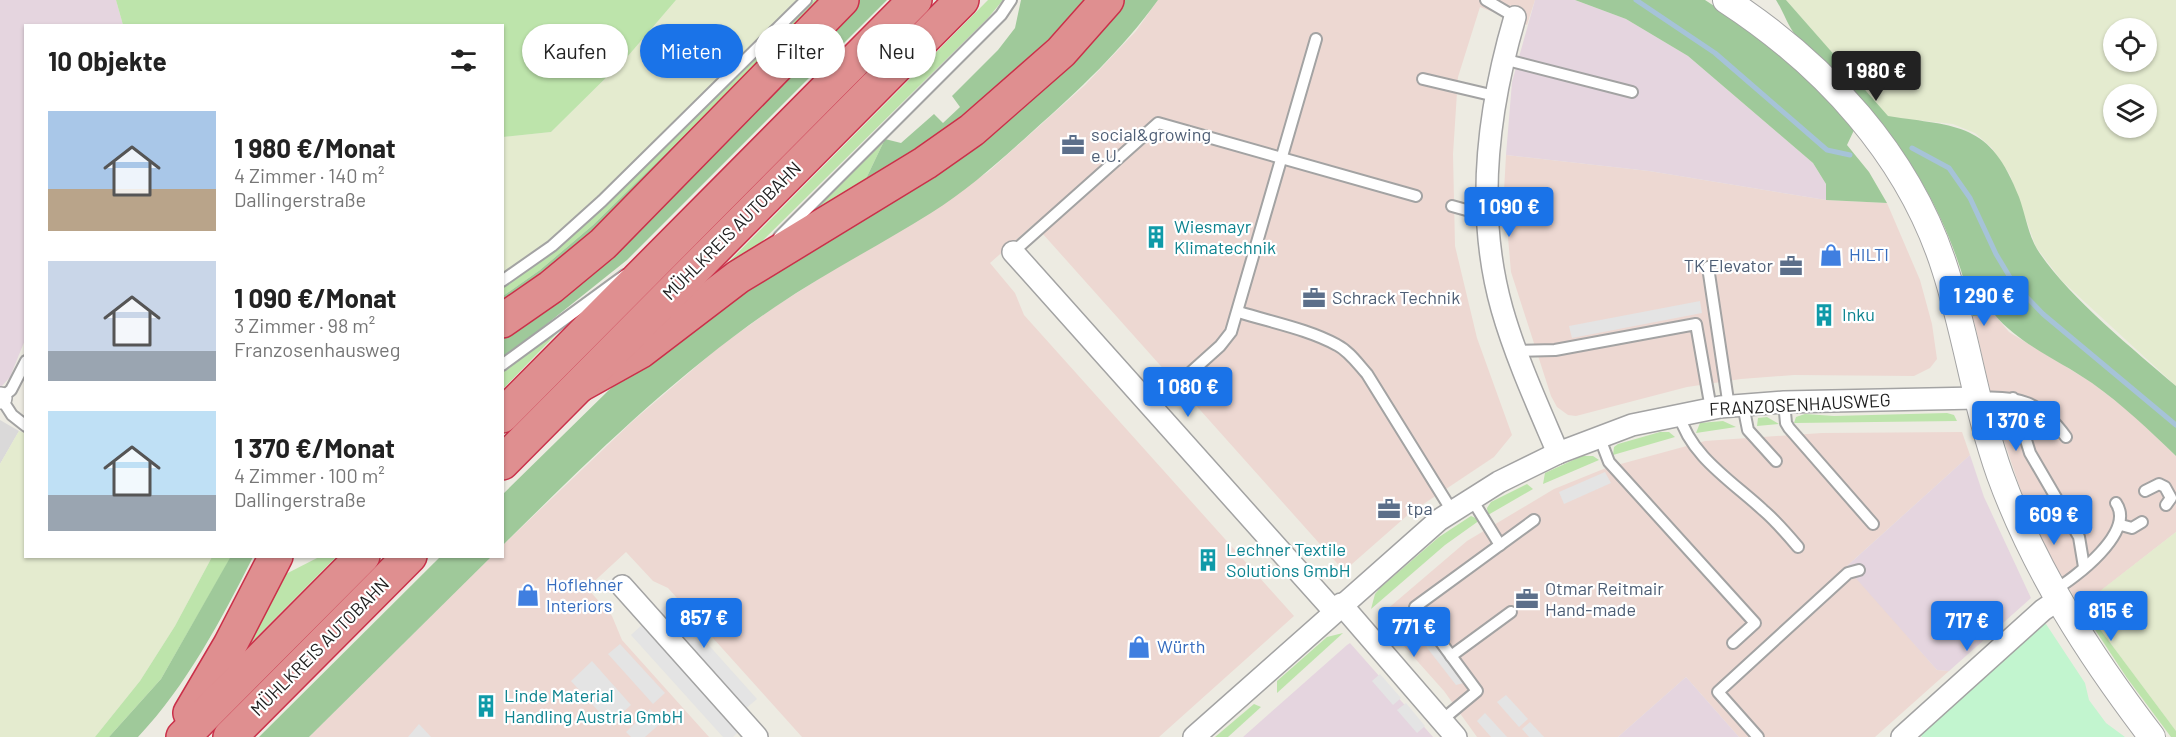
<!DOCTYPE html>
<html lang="de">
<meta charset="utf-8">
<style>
body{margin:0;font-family:Barlow,sans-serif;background:#f6f6f6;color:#222;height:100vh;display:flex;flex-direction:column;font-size:22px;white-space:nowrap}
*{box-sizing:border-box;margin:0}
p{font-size:20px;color:#767676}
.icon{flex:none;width:33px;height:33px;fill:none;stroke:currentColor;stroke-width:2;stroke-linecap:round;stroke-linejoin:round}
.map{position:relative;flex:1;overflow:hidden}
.sheet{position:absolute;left:24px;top:24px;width:480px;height:534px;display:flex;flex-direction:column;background:#fff;border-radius:0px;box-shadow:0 2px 4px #0004}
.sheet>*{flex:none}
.top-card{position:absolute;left:522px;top:24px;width:570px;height:54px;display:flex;gap:12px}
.fabs{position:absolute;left:2103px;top:18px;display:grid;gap:12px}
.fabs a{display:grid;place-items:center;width:54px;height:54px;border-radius:50%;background:#fff;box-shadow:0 2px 4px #0004;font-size:30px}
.price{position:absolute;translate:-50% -51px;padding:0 14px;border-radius:6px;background:#1a73e8;color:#fff;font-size:20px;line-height:39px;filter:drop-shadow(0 2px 3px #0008)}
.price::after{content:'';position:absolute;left:50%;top:36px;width:18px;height:14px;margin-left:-9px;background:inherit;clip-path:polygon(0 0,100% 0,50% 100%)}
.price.selected{background:#222;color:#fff}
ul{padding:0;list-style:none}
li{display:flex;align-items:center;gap:18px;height:150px;padding:0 24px}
li span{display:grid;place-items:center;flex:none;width:168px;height:120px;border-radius:0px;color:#555}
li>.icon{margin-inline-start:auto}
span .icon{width:72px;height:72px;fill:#fffc;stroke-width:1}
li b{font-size:26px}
h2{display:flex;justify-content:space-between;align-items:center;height:72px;padding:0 24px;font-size:26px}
.pill{padding:0 21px;border-radius:27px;background:#fff;box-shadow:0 2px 4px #0004;font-size:21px;line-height:54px}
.pill.selected{background:#1a73e8;color:#fff}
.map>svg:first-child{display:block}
.residential{fill:#dad9d9}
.commercial{fill:#edd8d2}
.industrial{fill:#e5d5df}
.farmland{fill:#e4ebcf;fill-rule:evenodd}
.grass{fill:#bde4ab}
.forest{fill:#9fc99a}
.park{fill:#c2f5cf}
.parking{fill:#e4e4e4}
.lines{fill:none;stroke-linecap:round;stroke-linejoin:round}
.stream{stroke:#a6c3d8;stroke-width:5}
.service-casing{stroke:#a3a3a3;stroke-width:14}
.minor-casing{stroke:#a3a3a3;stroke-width:24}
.tertiary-casing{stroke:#a3a3a3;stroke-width:28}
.motorway-casing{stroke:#ca3049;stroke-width:36}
.service{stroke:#fff;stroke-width:10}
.minor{stroke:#fff;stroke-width:21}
.tertiary{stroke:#fff;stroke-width:26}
.motorway{stroke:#df8f90;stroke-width:33}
.labels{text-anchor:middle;stroke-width:4.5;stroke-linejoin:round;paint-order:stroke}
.service-label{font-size:18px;fill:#4e5e75;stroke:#fff;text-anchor:start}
.culture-label{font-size:18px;fill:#0d838f;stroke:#fff;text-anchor:start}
.street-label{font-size:18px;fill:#1c1c1c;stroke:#fff}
.shop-label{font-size:18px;fill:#366cbe;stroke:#fff;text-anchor:start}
</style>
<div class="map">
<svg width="2176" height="737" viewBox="0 0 2176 737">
<rect width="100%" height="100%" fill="#edebe2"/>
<polygon class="residential" points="0,420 19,431 0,464"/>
<g class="commercial">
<polygon points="1158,0 1535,0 1527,25 1480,7 1458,77 1453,154 1455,246 1477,338 1512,435 1494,457 1410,513 1344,571 1034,224 990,263 1015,293 1024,315 1294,616 1159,737 802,737 668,588 653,581 626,552 587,588 612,616 622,640 709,737 309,737 491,557 502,556 503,545 634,420 719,347 776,306 988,172 1085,85 1136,31"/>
<polygon points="1506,155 1649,171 1826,200 1887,203 1920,280 1932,324 1937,359 1930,368 1914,376 1794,375 1741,379 1687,387 1576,416 1568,415 1557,407 1551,396 1511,272 1504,191"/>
<polygon points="1994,314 2009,332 2091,382 2130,412 2176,456 2176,532 2080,607 2053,561 2023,497 1997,420 1973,316"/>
<polygon points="1962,432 1970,455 1847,566 1937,670 1949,671 1875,737 1739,737 1686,677 1618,737 1477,737 1444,691 1378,617 1467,541 1554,489 1606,468 1705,441 1822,433"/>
</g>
<g class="industrial">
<polygon points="0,0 116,0 123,25 26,26 25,340 10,377 0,388"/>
<polygon points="1535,0 1575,0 1626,19 1688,56 1813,163 1826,184 1826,200 1649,171 1506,155 1512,82"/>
<polygon points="1970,455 1984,497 2031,598 1949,671 1937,670 1846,567"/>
<polygon points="1350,643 1433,737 1243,737 1347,645"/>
<polygon points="1686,677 1739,737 1618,737"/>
</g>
<g class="farmland">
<polygon points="676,0 800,0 596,200 545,246 503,275 503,137 551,132 628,56"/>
<path d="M1786,0h390v386l-114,-105 -26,-34 -26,-72 -18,-27 -17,-15 -22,-9 -65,-7zM2114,28h32v34h-32zM2114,94h32v34h-32z"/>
<polygon points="19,431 25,433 26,556 212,557 175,626 140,681 95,737 0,737 0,464"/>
<polygon points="2176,532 2176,731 2082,605"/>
</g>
<g class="grass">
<polygon points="116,0 676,0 628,56 551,132 503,137 502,26 123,25"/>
<polygon points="814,0 831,0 820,2 593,225 540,270 503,296 503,288 563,244"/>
<polygon points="988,0 1003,0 988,18 731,272 689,302"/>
<polygon points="885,139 863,185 778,243"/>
<polygon points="571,319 503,389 503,370"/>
<polygon points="1947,413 1954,415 1957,421 1794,423 1796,417 1805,414 1834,416"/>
<polygon points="1767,417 1779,424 1757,426 1758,418"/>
<polygon points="1723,421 1736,427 1696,433 1700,423"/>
<polygon points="1660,432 1669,432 1675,437 1613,455 1614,447 1618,444"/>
<polygon points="1582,456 1593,456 1599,460 1543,484 1545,473"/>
<polygon points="1527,484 1533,489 1488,515 1487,508 1491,502"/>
<polygon points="1471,516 1480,520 1445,545 1371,609 1375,594 1380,588 1439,537"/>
<polygon points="212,557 231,557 161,679 109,737 95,737 140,681 175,626"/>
<polygon points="319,557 336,557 228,666 280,577"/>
<polygon points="2082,605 2176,731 2176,737 2171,737 2127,678 2080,607"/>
<polygon points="1343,633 1277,693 1277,681 1327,637"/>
<polygon points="1254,704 1261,707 1228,737 1215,737"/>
</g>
<g class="forest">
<polygon points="853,0 887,0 627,260 503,359 503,330"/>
<polygon points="1021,0 1099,0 1003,94 863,185 885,139 901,143 934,114 943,123 960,107 952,96 998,50 1015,28"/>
<path d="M1122,0h36c-36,50 -79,90 -125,131 -32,29 -65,59 -102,82 -51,32 -106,60 -156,94 -100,68 -187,154 -272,238v-51l106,-104 48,-40z"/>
<polygon points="1575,0 1705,0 1749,29 1810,82 1855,128 1847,145 1869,172 1887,203 1826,200 1826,184 1813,163 1688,56 1626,19"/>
<path d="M1776,0h10l102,116c71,11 102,6 131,81 6,16 9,37 18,52 29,46 96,100 139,137v70c-27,-26 -53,-51 -84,-73 -33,-23 -72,-38 -98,-69l-21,2c-15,-72 -49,-144 -98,-198 -25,-28 -55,-53 -79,-82 -8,-10 -13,-25 -20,-36z"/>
<polygon points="820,2 644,191 503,310 503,296 540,270 593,225"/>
<path d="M231,556l22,1c-32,63 -66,128 -115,180h-29l52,-58z"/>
<polygon points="440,557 491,557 309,737 259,737"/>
</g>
<polygon class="park" points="2046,624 2085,683 2089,700 2106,723 2125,737 1922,737 1919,733 2037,625"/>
<g class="parking">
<polygon points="1700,301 1702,313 1572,338 1569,326"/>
<polygon points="1605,472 1611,483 1564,504 1559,492"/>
<polygon points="670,602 757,699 745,709 658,612"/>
<polygon points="1419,620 1467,682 1456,685 1407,622"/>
<polygon points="643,624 739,731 733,737 723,737 631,635"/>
<polygon points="620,644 665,693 653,704 608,654"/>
<polygon points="592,661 631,705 610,724 571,681"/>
<polygon points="1380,674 1401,698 1393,705 1372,681"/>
<polygon points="1506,695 1528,719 1519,727 1497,702"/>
<polygon points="1406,703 1425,726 1417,733 1397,710"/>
<polygon points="650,709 662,722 645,737 631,737 626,732"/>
<polygon points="1485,713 1507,737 1491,737 1477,721"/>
<polygon points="1530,722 1544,737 1529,737 1522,729"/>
<polygon points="419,724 431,737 408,737"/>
</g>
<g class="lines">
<g class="stream">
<polyline points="1636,0 1715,53 1827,150 1850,155"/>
<polyline points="1912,148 1949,168 1970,198 1996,254 2014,284 2043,314 2176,425"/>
</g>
<g class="service-casing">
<g id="service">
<polyline points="1486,0 1515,17"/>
<polyline points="1503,59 1632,92"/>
<polyline points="1423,79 1495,96"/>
<polyline points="1452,206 1488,216"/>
<polyline points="779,237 1001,15 1011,0"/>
<polyline points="1013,252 1158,123 1416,196"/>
<polyline points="1708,267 1729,407"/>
<polyline points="502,281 552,246 602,201 806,0"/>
<path d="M1239,312c31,10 69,17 98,33 12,6 21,19 30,29l85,137"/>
<polyline points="1517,351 1555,350 1696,324 1711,409"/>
<polyline points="26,361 11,390 1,398 12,415 26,426"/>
<polyline points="502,365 625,275"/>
<path d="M1977,398c41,-3 64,4 89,39"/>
<polyline points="2013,398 2030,453 2079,537 2084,567"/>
<polyline points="1784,402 1786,423 1789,428 1873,524"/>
<polyline points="1743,405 1748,430 1776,461"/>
<polyline points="1152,407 1220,346 1231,332 1316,39"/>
<path d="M1679,414c11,42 54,68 84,96 13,11 24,24 35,37"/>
<polyline points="1599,436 1609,462 1755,623 1733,643"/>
<polyline points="2145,491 2159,484 2165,487 2171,498 2166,505"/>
<polyline points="1471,498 1500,545"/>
<polyline points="2121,525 2132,528 2142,522"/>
<path d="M2053,591c22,-13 83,-59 63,-88"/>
<polyline points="1451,656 1511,612"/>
<polyline points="1442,720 1477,691 1415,607 1534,520"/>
<polyline points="1758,737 1718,692 1848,573 1859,570"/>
</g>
</g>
<g class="minor-casing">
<g id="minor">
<path d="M1515,17c-28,95 -40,196 -13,292 14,49 36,97 56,144"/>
<polyline points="1013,252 1334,611"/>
<polyline points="0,398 1,398"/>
<polyline points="622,586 757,737"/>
<polyline points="1341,604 1456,737"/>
<polyline points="1194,737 1439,520 1499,482 1558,453 1632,425 1720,407 1784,402 1977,398"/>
<polyline points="1902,737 2043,610 2058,600"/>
</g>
</g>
<g class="tertiary-casing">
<path id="tertiary" d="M1726,0c98,64 183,155 219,269 22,68 31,139 55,206 35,96 90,181 152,262"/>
</g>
<g class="motorway-casing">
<g id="motorway">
<polyline points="502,321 551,287 603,244 842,0"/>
<polyline points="580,385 641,351 738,277 925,163 972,130 1061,52 1107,0"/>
<polyline points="502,416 915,0"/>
<polyline points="502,463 962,0"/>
<polyline points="190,713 230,645 276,556"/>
<polyline points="183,737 363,556"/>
<polyline points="230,737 410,556"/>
</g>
</g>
<use href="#service" class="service"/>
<use href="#minor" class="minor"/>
<use href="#tertiary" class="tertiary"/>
<use href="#motorway" class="motorway"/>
</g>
<defs>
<g id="office-bare" transform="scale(1.8)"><path d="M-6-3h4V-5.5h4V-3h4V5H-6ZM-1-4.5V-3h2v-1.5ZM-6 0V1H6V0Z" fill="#5c6f8a" stroke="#fff" stroke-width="2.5" paint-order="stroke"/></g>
<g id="building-bare" transform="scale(1.8)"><path d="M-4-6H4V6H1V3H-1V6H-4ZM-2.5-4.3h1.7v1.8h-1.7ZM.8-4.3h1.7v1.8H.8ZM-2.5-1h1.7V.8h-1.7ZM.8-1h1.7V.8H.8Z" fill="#0f9aa8" stroke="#fff" stroke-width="2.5" paint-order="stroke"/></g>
<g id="shop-bare" transform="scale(1.8)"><path d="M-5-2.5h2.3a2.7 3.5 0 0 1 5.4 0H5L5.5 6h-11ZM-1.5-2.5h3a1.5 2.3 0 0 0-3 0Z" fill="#3f7fe0" stroke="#fff" stroke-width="2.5" paint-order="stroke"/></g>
</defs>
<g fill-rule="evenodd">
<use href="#office-bare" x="1073" y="145"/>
<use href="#building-bare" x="1156" y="237"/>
<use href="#shop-bare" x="1831" y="255"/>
<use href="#office-bare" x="1791" y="266"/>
<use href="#office-bare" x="1314" y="298"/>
<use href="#building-bare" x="1824" y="315"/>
<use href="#office-bare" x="1389" y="509"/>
<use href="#building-bare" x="1208" y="560"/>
<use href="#shop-bare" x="528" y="595"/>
<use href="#office-bare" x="1527" y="599"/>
<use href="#shop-bare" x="1139" y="647"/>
<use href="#building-bare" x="486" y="706"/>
</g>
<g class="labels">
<g class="service-label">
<text x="1091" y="141">social&amp;growing<tspan x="1091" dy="21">e.U.</tspan></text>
<text x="1773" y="272" text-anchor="end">TK Elevator</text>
<text x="1332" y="304">Schrack Technik</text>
<text x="1407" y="515">tpa</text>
<text x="1545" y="595">Otmar Reitmair<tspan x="1545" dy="21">Hand-made</tspan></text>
</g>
<g class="culture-label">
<text x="1174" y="233">Wiesmayr<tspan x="1174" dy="21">Klimatechnik</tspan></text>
<text x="1842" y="321">Inku</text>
<text x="1226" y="556">Lechner Textile<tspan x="1226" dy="21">Solutions GmbH</tspan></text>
<text x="504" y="702">Linde Material<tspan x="504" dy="21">Handling Austria GmbH</tspan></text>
</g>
<g class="street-label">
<text transform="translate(732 231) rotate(-45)" y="6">MÜHLKREIS AUTOBAHN</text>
<text transform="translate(1800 405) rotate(-3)" y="6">FRANZOSENHAUSWEG</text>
<text transform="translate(320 647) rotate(-45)" y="6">MÜHLKREIS AUTOBAHN</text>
</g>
<g class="shop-label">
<text x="1849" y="261">HILTI</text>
<text x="546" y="591">Hoflehner<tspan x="546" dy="21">Interiors</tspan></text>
<text x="1157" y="653">Würth</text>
</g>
</g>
</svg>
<div class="fabs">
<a><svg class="icon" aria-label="locate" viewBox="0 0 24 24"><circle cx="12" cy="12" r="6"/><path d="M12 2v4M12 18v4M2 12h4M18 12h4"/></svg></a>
<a><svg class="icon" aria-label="layers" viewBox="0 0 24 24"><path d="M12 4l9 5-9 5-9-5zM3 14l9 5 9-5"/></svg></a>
</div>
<b class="price selected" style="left:1876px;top:102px">1 980 €</b>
<b class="price" style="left:1509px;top:238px">1 090 €</b>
<b class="price" style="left:1984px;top:327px">1 290 €</b>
<b class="price" style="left:1188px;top:418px">1 080 €</b>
<b class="price" style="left:2016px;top:452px">1 370 €</b>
<b class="price" style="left:2054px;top:546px">609 €</b>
<b class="price" style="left:2111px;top:642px">815 €</b>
<b class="price" style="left:704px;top:649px">857 €</b>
<b class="price" style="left:1967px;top:652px">717 €</b>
<b class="price" style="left:1414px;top:658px">771 €</b>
<div class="top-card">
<a class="pill">Kaufen</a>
<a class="pill selected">Mieten</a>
<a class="pill">Filter</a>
<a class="pill">Neu</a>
</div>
<section class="sheet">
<h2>10 Objekte<svg class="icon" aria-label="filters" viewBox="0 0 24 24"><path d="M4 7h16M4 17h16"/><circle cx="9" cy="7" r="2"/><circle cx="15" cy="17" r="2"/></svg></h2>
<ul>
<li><span style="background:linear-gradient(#a9c7e8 65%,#b9a48a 0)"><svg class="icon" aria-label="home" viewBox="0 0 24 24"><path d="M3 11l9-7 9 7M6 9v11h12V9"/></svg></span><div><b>1 980 €/Monat</b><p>4 Zimmer · 140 m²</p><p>Dallingerstraße</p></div></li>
<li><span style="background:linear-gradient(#c9d6e8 75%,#9aa5b1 0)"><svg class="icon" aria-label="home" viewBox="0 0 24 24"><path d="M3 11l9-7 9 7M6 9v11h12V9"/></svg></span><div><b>1 090 €/Monat</b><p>3 Zimmer · 98 m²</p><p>Franzosenhausweg</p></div></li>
<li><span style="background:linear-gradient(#bfe0f5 70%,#9aa5b1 0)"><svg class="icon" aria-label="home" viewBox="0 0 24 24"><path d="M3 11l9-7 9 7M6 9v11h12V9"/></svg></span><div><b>1 370 €/Monat</b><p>4 Zimmer · 100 m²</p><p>Dallingerstraße</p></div></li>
</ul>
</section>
</div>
